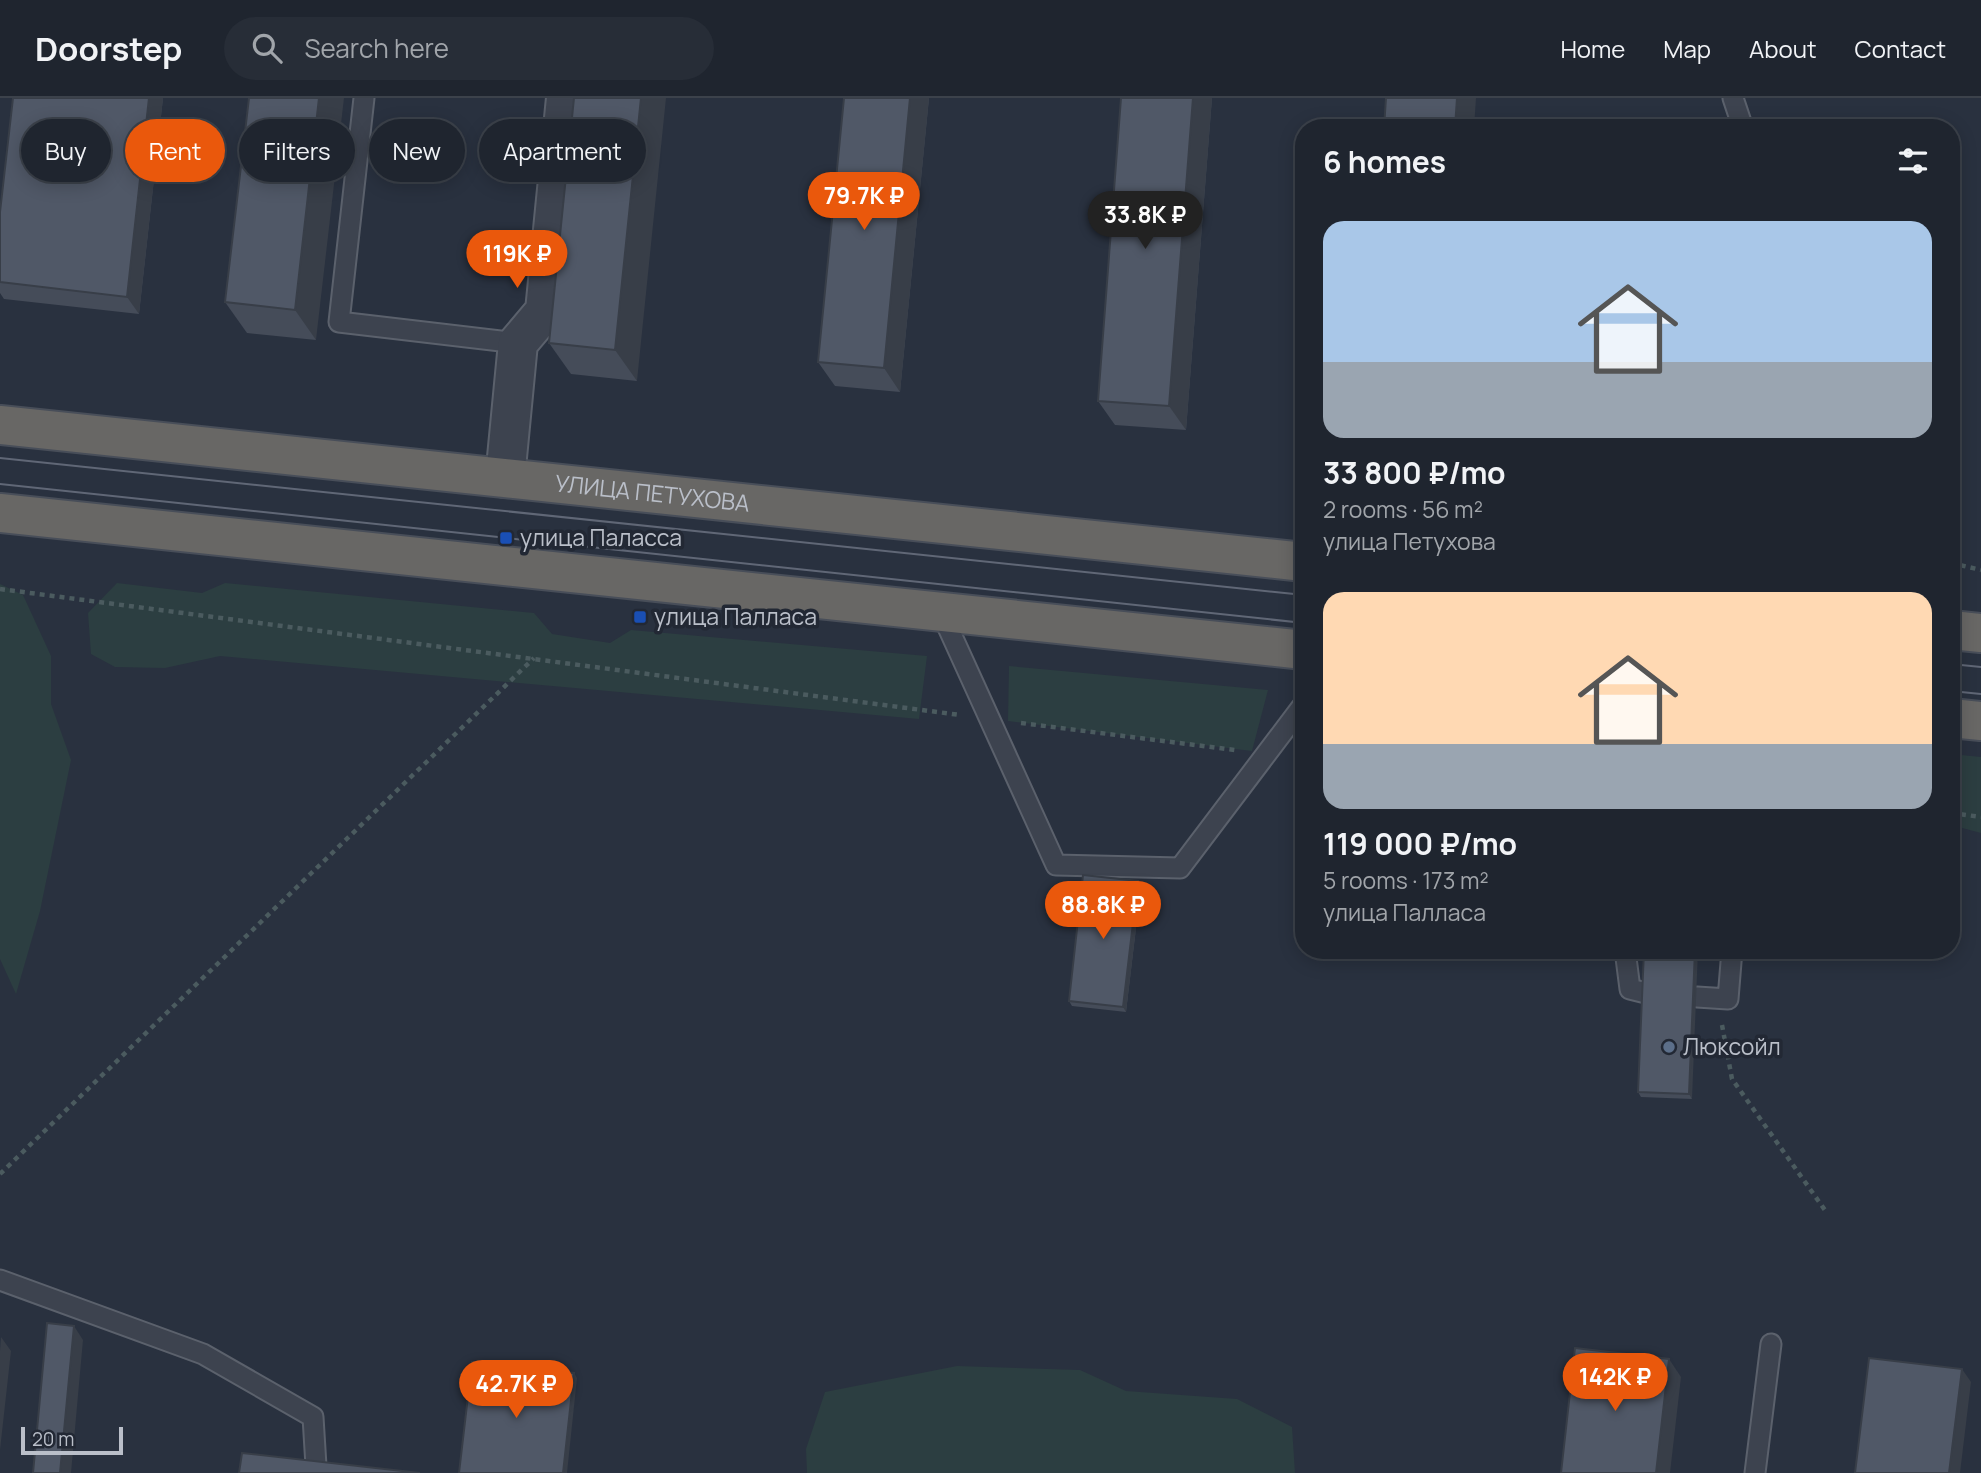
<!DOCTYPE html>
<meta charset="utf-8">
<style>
body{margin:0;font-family:Manrope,sans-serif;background:#272d37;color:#f1f3f6;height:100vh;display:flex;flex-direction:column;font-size:26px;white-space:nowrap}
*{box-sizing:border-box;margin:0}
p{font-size:23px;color:#a1a5aa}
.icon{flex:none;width:38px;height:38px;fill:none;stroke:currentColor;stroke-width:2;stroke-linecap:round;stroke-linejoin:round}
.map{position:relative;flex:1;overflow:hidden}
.details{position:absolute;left:1295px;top:21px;width:665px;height:840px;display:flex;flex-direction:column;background:#1f252f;border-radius:28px;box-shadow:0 4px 18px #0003,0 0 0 2px #3c424b}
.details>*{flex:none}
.hud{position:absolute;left:21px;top:21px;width:665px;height:63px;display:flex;gap:14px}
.scale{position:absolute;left:21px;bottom:18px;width:102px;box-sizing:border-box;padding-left:7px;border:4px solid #babfc9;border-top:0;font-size:19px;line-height:24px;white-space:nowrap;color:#babfc9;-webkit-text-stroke:5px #222834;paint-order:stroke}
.price{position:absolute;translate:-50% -60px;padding:0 16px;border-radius:24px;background:#ea580c;color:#fff;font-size:23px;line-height:46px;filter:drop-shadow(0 2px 4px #0008)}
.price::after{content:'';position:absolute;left:50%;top:42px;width:21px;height:16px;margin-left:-10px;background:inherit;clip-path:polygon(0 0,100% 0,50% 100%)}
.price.selected{background:#222;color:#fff}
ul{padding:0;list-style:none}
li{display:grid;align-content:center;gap:14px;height:371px;padding:0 28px}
li span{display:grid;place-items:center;height:217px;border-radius:21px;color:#555}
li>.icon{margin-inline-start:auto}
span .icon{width:126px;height:126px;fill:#fffc;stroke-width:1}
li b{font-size:30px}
h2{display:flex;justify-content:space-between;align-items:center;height:84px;padding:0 28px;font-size:30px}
.tag{padding:0 24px;border-radius:32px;background:#1f252f;box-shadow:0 4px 18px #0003,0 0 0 2px #3c424b;font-size:24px;line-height:63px}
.tag.selected{background:#ea580c;color:#fff}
header{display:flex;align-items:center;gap:42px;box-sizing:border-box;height:98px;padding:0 35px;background:#1f252f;border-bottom:2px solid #3c424b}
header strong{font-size:33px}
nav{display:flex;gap:38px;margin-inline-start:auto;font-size:24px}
.search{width:490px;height:63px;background:#272d37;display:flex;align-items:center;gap:18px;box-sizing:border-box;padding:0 24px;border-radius:38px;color:#a1a5aa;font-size:26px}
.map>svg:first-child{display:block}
.green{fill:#2c3e41}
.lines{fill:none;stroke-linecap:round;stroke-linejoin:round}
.service-casing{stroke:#5b616c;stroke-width:23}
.minor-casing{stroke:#5b616c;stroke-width:42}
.trunk-casing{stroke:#484e59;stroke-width:42}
.path{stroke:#4b5b5f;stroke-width:4.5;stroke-dasharray:5 5;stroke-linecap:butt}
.service{stroke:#3d434f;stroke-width:19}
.minor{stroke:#3d434f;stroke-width:38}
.trunk{stroke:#686765;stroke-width:38}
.tram{stroke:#606776;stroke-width:2}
.wall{fill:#454c59}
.shaded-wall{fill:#383e48}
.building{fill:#505867;stroke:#383e48;stroke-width:2}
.transit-dot{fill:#1a4fb4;stroke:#222834;stroke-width:2.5}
.service-dot{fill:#5c6f8a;stroke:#222834;stroke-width:2.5}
.labels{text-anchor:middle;stroke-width:7;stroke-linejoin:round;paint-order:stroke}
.street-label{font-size:23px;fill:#babfc9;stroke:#222834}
.poi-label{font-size:23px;fill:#babfc9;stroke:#222834;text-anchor:start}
</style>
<header>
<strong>Doorstep</strong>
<div class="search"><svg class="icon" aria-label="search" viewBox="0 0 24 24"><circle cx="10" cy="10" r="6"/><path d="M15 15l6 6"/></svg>Search here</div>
<nav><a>Home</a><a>Map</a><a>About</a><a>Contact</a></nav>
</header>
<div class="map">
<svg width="1981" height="1375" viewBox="0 0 1981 1375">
<rect width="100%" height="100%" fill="#29313f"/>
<g class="green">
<polygon points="117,485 202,495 225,485 534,515 552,536 610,545 631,532 927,558 919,621 220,558 165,570 115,569 91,556 88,515"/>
<polygon points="0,486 23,497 51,558 51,606 71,662 40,813 16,896 0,861"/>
<polygon points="1009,568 1268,592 1252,653 1008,623"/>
<polygon points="1951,656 1981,659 1981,735 1951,727"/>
<polygon points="957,1268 1080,1272 1126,1293 1237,1301 1292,1329 1295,1375 807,1375 806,1351 825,1294"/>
</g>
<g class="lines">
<g class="service-casing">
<g id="service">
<polyline points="364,0 339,224 518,245"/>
<polyline points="1733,0 1743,30"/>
<polyline points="941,514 1056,767 1180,770 1304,606"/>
<polyline points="1625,852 1630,891 1646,895"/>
<polyline points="1697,899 1728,901 1732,852"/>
<polyline points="0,1182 203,1256 313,1319 316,1368"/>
<polyline points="1755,1375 1771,1246"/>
</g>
</g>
<g class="minor-casing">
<polyline id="minor" points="505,380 518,245 545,213 566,0"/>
</g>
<g class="trunk-casing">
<g id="trunk">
<path id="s1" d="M0,327l1304,137"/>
<polyline points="0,415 1304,552"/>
<polyline points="1951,532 1981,535"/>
<polyline points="1951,620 1981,623"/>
</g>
</g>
<g class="path">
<polyline points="1951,465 1981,472"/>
<polyline points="0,491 960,617"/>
<polyline points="1021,625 1235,652"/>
<polyline points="1951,715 1981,719"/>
<polyline points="1722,927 1732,981 1827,1115"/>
<polyline points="0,1076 534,560"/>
</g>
<use href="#service" class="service"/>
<use href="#minor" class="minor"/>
<use href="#trunk" class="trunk"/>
<g class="tram">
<polyline points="0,360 1304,497"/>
<polyline points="0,386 1304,525"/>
<polyline points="1951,566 1981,569"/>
<polyline points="1951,593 1981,596"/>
</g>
</g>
<g class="wall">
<polygon points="13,0 163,0 139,216 4,201 0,195 0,114"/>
<polygon points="249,0 316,242 247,235 225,204"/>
<polygon points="574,0 637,283 571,276 549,245"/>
<polygon points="844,0 929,0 900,294 835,288 818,264"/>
<polygon points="1121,0 1212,0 1186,332 1115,327 1098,303"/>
<polygon points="1138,783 1141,788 1126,914 1072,908 1069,903"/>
<polygon points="1644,852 1692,1001 1641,999 1638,994"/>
</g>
<g class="shaded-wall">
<polygon points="149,0 163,0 139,216 127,199"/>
<polygon points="319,0 344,0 316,242 295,212"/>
<polygon points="641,0 666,0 637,283 615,252"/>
<polygon points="910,0 929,0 900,294 884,270"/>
<polygon points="1193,0 1212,0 1186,332 1169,308"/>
<polygon points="1457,0 1476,0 1474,30 1455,30"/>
<polygon points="1138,783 1141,788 1126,914 1123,909"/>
<polygon points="1695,852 1698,852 1692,1001 1689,996"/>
<polygon points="74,1228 83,1242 71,1375 60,1375"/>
<polygon points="1,1239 11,1253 0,1352 0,1253"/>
<polygon points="1669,1261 1681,1279 1670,1375 1656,1375"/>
<polygon points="1962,1271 1971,1284 1960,1375 1949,1375"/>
<polygon points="574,1275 577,1280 567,1375 563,1375"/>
</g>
<g class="building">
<polygon points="13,0 149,0 127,199 0,184 0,114"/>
<polygon points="249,0 319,0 295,212 225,204"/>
<polygon points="574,0 641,0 615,252 549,245"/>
<polygon points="844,0 910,0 884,270 818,264"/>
<polygon points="1121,0 1193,0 1169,308 1098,303"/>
<polygon points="1386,0 1457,0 1455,30 1384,30"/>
<polygon points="1083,777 1138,783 1123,909 1069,903"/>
<polygon points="1644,852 1695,852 1689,996 1638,994"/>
<polygon points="47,1225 74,1228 60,1375 33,1375"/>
<polygon points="1575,1250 1669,1261 1656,1375 1561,1375"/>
<polygon points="1869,1260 1962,1271 1949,1375 1855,1375"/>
<polygon points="472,1264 574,1275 563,1375 459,1375"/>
<polygon points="242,1355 420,1375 239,1375"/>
</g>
<g class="transit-dot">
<rect x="499" y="433" width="14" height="14" rx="3.5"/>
<rect x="633" y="512" width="14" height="14" rx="3.5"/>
</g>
<circle class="service-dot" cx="1669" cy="949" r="7"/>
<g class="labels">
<g class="street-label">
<text dy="8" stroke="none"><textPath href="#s1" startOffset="656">УЛИЦА ПЕТУХОВА</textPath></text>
</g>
<g class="poi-label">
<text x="520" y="448">улица Паласса</text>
<text x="654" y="527">улица Палласа</text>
<text x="1683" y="957">Люксойл</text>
</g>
</g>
</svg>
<div class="scale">20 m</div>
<b class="price" style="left:864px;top:134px">79.7K ₽</b>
<b class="price selected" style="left:1145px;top:153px">33.8K ₽</b>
<b class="price" style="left:517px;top:192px">119K ₽</b>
<b class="price" style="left:1103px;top:843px">88.8K ₽</b>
<b class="price" style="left:1615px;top:1315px">142K ₽</b>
<b class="price" style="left:516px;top:1322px">42.7K ₽</b>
<div class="hud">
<a class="tag">Buy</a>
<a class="tag selected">Rent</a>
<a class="tag">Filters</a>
<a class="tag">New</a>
<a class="tag">Apartment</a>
</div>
<section class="details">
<h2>6 homes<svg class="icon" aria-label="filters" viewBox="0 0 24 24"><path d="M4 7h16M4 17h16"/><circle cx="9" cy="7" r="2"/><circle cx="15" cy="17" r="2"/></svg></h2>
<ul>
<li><span style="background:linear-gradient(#a9c7e8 65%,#9aa5b1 0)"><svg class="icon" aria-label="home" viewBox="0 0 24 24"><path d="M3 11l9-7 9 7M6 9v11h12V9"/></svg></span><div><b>33 800 ₽/mo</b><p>2 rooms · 56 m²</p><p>улица Петухова</p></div></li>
<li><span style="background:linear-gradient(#ffd9b3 70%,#9aa5b1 0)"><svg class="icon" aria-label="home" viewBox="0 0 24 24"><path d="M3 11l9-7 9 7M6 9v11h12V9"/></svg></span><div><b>119 000 ₽/mo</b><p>5 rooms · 173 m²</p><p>улица Палласа</p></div></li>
</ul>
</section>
</div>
